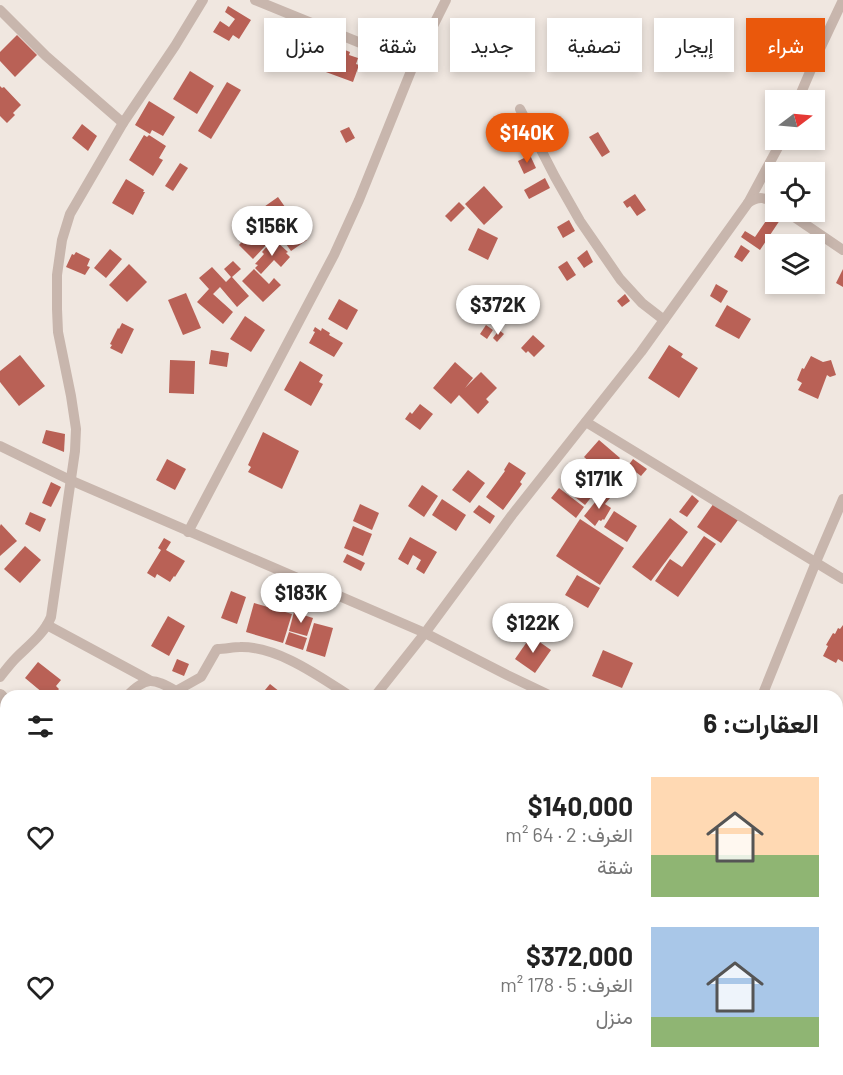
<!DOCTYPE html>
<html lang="ar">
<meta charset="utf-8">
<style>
body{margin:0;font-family:Barlow,Vazirmatn,sans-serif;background:#f6f6f6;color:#222;direction:rtl;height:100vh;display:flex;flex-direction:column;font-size:22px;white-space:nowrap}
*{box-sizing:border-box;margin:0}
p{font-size:20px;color:#767676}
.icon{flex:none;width:33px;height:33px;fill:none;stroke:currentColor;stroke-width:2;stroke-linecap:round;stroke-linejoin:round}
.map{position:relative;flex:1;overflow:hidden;direction:ltr}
.drawer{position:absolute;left:0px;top:690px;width:843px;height:386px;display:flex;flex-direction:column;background:#fff;border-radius:18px 18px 0 0;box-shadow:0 3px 9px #0003;direction:rtl}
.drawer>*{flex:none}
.banner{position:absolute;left:18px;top:18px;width:807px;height:54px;direction:rtl;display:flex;gap:12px}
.needle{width:39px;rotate:74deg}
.tools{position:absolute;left:765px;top:90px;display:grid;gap:12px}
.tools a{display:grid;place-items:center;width:60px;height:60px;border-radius:0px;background:#fff;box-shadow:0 3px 9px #0003;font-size:30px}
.price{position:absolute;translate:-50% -51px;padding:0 14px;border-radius:21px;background:#fff;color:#222;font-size:20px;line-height:39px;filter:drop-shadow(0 2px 3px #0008)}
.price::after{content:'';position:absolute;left:50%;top:36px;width:18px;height:14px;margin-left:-9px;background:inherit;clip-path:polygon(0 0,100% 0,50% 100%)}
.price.current{background:#ea580c;color:#fff}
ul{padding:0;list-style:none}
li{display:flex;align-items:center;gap:18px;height:150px;padding:0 24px}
li span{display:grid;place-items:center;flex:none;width:168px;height:120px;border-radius:0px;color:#555}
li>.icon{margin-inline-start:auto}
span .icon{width:72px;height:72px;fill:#fffc;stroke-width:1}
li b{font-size:26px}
h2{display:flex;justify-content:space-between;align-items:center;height:72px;padding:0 24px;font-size:26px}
.chip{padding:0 21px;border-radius:0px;background:#fff;box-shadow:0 3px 9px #0003;font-size:21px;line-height:54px}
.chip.current{background:#ea580c;color:#fff}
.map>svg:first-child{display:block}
.building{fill:#b96156}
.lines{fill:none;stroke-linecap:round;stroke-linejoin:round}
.minor{stroke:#c8b6ad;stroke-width:10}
.tertiary{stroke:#c8b6ad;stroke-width:14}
</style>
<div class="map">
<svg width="843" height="1075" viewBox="0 0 843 1075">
<rect width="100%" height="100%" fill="#f0e7e0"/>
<g class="building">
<polygon points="228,6 251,20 239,39 233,35 229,41 213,32 220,21 229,27 235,19 225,12"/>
<polygon points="702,25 706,31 684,42 681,36"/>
<polygon points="381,31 392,36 390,42 379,37"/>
<polygon points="17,35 37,55 15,77 0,61 0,52"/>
<polygon points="322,45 343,53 345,50 350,52 349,55 358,58 356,64 359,65 353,82 315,68"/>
<polygon points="190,71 214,86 197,114 173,99"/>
<polygon points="227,82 241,90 211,139 198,131"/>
<polygon points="0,86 2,88 4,87 21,105 13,113 15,115 7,123 0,116"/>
<polygon points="149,101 175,117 163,136 152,130 150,134 135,125"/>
<polygon points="82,124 97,136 88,151 72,138"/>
<polygon points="349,127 355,138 346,143 340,131"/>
<polygon points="598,132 610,152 602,157 589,137"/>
<polygon points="144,135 147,137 149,135 166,146 159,158 163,160 153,176 129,160"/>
<polygon points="530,155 536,168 524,174 518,161"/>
<polygon points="180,163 188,168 173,191 165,186"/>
<polygon points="545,178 550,188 529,199 524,190"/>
<polygon points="126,179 144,190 143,192 145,192 133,215 112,203"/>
<polygon points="484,186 503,207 484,225 465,204"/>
<polygon points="635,194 646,210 637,216 630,206 627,208 623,202"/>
<polygon points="278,197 290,214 302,227 300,229 307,240 291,251 261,209"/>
<polygon points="459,202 465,208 451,222 445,216"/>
<polygon points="776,206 776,212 781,212 784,214 760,250 741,237 745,231 755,237"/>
<polygon points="569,220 575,231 563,238 557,227"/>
<polygon points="478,228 498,238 488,260 468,250"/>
<polygon points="256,232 268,243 253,259 239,245 249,234 252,236"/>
<polygon points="276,241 288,252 286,253 290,257 281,267 274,260 261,274 255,268 258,265 255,264 264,254 262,252 269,244 271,246"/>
<polygon points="741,245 750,251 742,262 734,257"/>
<polygon points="110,249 122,259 106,278 94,268"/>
<polygon points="587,250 593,262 584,268 577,258"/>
<polygon points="76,252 90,259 87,266 90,267 85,275 66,267 72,254 74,255"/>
<polygon points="233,261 241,269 232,277 249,296 237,307 220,287 213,294 233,312 223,324 197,302 209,289 199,278 212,267 226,282 231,277 224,269"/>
<polygon points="567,261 576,275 567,281 558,267"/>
<polygon points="129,264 147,282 127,302 109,285"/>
<polygon points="254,269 269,284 274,278 281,285 263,302 242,281"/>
<polygon points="843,269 843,287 836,283"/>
<polygon points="716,284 728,291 721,303 710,296"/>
<polygon points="186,293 201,328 183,335 168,300"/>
<polygon points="625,294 630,301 622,307 617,301"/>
<polygon points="339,299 358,310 347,330 328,319"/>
<polygon points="727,305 751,319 739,339 715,326"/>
<polygon points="245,316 265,330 251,352 230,339"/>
<polygon points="122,323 134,329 122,354 110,348 112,345 110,344 118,328 119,329"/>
<polygon points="486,325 493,330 487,339 480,334"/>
<polygon points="315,327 321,331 322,328 330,333 329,335 343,343 334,357 309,343 315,332 313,331"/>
<polygon points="499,330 504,334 497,342 493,338"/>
<polygon points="533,335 545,346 534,357 528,351 526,353 521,348"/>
<polygon points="669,345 683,354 681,357 698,368 679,398 648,378"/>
<polygon points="211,350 229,353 227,367 209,364"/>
<polygon points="20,355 45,386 19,406 0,382 0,371"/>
<polygon points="811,356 823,362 831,360 836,375 830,377 827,375 818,399 798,390 802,383 797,380 802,368 804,369"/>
<polygon points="170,360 195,361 194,394 169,393"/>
<polygon points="300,361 323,375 319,382 323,384 311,406 284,390"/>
<polygon points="455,362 473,378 465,388 481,372 497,388 486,399 489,402 478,414 459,395 451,404 433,388"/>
<polygon points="420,404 433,414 420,430 405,419 410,412 412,414"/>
<polygon points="46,430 65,434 64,452 42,443"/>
<polygon points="263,432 299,451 282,489 248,472 251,467 248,465"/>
<polygon points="599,440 620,458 605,475 584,457"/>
<polygon points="167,459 186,469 175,490 156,480"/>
<polygon points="633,459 647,469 641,476 628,466"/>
<polygon points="509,462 526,473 520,482 522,484 503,510 486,497 505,471 504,470"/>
<polygon points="468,470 485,483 470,503 452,490"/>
<polygon points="579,475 597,490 585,505 566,490"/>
<polygon points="51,482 61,487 51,507 42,503"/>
<polygon points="422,485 438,496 424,517 408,506"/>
<polygon points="559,488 584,507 576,518 551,498"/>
<polygon points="603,492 610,498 605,504 611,508 604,520 603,519 601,521 599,520 595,526 584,516"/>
<polygon points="692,495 699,501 687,517 679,512"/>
<polygon points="442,499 466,515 456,531 432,515"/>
<polygon points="714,503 738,520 721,543 697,527"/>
<polygon points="360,504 379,513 372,530 353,521"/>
<polygon points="479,505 495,516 490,524 473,512"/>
<polygon points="614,511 637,526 627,542 604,527"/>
<polygon points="30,512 46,519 40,532 25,524"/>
<polygon points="670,518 688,532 651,581 632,567"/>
<polygon points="580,519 624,548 600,585 556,556"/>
<polygon points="1,524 17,541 0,556 0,526"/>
<polygon points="353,526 372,534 363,556 344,548"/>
<polygon points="704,536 716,544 678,597 655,581 670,559 682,567"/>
<polygon points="410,537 437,552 424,574 416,569 421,560 413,555 408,565 398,559"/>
<polygon points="164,538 171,542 166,550 185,561 175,577 174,576 170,582 157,574 155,578 147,573 161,550 158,548"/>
<polygon points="25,546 41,560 20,583 4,569"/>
<polygon points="347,554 365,563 361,571 343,562"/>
<polygon points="577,575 600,588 588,608 565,595"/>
<polygon points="231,591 246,597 237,624 221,618"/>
<polygon points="254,603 292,614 283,643 246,632"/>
<polygon points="294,612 313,618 307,636 289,631"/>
<polygon points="168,616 185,626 169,656 151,646"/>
<polygon points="314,623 333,628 325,657 306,651"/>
<polygon points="843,625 843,662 838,659 836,663 823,656 828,646 826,645 833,633 835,634 838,628 840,629"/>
<polygon points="289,632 307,638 303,650 285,644"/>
<polygon points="531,636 551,650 535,673 515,659"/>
<polygon points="603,650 633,663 622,688 592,676"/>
<polygon points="177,659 189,664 184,676 172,671"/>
<polygon points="38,662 61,680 56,686 59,689 53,696 41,696 43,693 25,678"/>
<polygon points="270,684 285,696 260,696"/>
<polygon points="837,1031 843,1033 843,1050 837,1047"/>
<polygon points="837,1057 843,1060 843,1075 824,1075 828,1070 837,1070"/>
<polygon points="20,1070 44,1070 41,1073 44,1075 27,1075"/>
<polygon points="245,1070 249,1070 257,1075 241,1075"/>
<polygon points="327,1070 352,1070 349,1075 324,1075"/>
</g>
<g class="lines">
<g class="minor">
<polyline points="255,0 385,53 413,66 446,0"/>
<polyline points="0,10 46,56 123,123"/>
<polyline points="798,100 818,53 843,0"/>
<polyline points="520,109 555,177 580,221 620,279 642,303 664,320"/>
<polyline points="748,203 782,140"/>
<polyline points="787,212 843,250"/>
<polyline points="586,422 843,579"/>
<polyline points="0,446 70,480 425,633 507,675 551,696"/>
<polyline points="188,532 334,255 359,200 413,66"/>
<polyline points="47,625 149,680"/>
<path d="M0,677c5,-6 10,-13 16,-19 13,-13 28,-24 35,-41l24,-166 1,-22 -5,-33 -13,-64 -1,-23v-34l5,-35 8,-26 53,-91 52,-77 28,-46"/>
<path d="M127,696c19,-20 26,-18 49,-5l25,-14 16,-28c8,0 16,-2 23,-2 38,-1 80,30 110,49"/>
<path d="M375,696l50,-63 87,-118 129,-163 107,-149c10,-7 17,-6 28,0"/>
<polyline points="762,696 816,562 843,499"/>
<polyline points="837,768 843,768"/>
<polyline points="0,842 6,834"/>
<polyline points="837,944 843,947"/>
<polyline points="290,1070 296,1074"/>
<polyline points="746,1070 755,1075"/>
<polyline points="128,1075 132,1070"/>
</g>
<g class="tertiary">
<polyline points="0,696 6,704"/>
<polyline points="395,1070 404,1075"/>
</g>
</g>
</svg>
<div class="tools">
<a><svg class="needle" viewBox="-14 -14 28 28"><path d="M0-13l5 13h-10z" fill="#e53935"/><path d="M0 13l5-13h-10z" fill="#767676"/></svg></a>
<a><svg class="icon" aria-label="locate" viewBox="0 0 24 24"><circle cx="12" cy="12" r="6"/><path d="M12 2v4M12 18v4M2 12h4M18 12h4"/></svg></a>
<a><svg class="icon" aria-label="layers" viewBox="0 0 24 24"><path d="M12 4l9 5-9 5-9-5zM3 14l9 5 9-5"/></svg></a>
</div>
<b class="price current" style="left:527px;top:164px">$140K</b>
<b class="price" style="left:272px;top:257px">$156K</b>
<b class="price" style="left:498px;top:336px">$372K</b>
<b class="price" style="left:599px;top:510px">$171K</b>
<b class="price" style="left:301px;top:624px">$183K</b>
<b class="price" style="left:533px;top:654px">$122K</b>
<div class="banner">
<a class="chip current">شراء</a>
<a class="chip">إيجار</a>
<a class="chip">تصفية</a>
<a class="chip">جديد</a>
<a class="chip">شقة</a>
<a class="chip">منزل</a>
</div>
<section class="drawer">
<h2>العقارات: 6<svg class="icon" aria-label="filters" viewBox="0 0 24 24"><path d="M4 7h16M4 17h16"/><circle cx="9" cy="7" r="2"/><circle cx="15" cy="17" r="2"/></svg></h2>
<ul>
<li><span style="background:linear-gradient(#ffd9b3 65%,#8fb573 0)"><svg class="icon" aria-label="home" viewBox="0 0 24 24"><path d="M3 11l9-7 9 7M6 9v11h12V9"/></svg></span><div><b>$140,000</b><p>الغرف: 2 · 64 m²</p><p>شقة</p></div><svg class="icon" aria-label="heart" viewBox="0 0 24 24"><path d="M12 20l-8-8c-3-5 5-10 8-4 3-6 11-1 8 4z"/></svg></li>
<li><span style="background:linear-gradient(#a9c7e8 75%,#8fb573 0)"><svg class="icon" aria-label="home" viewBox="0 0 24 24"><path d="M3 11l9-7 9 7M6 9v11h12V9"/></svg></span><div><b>$372,000</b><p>الغرف: 5 · 178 m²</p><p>منزل</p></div><svg class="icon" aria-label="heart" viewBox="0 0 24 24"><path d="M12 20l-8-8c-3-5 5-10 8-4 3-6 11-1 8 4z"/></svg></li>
</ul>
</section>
</div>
